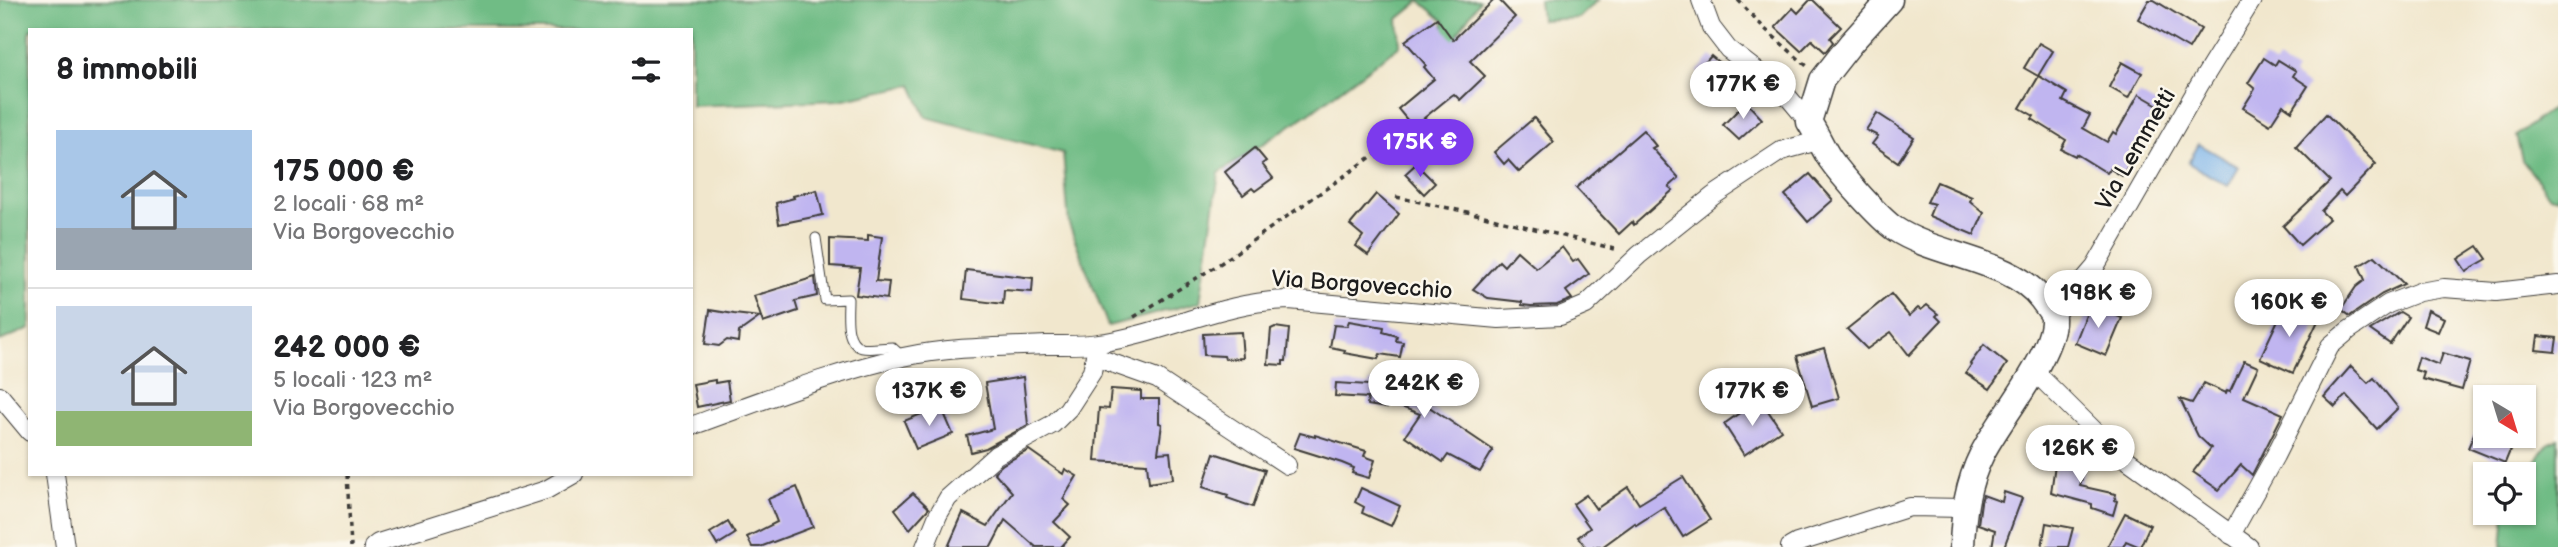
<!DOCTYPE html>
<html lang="it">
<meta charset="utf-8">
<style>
body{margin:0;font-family:"Balsamiq Sans",sans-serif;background:#f6f6f6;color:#202124;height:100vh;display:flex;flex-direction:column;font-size:26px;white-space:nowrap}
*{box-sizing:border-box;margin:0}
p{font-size:23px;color:#757577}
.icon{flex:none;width:38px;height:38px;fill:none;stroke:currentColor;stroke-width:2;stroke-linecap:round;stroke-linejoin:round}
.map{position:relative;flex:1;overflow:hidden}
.drawer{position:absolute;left:28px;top:28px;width:665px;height:448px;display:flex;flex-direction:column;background:#fff;border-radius:0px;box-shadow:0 2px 5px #0004}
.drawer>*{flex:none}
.needle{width:46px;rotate:142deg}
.fabs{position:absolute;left:2473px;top:385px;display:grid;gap:14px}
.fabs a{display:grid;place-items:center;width:63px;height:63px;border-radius:0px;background:#fff;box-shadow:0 2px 5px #0004;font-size:35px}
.price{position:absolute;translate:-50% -60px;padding:0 16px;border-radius:24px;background:#fff;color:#222;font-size:23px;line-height:46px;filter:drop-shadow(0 2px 4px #0008)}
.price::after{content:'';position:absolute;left:50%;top:42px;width:21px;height:16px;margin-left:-10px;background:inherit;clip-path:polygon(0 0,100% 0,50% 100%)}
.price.current{background:#7c3aed;color:#fff}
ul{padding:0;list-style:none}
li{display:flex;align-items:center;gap:21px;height:175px;padding:0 28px}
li+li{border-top:2px solid #e0e0e0}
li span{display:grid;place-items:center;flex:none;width:196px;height:140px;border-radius:0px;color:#555}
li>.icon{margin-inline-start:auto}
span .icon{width:84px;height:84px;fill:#fffc;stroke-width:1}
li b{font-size:30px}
h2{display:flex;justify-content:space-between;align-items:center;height:84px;padding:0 28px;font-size:30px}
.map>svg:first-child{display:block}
.forest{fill:#70bc85;stroke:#466c50;stroke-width:2}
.water{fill:#7ab3ea;stroke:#4b6883;stroke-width:2}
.building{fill:#c0b5f0}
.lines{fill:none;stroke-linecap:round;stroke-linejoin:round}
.lane-casing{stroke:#3c3a37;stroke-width:11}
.street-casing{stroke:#3c3a37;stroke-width:20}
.secondary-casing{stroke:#3c3a37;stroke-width:27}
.path{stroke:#3c3a37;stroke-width:3.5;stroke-dasharray:5 5;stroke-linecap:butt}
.lane{stroke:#fff;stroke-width:9}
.street{stroke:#fff;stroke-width:18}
.secondary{stroke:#fff;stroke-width:24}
.labels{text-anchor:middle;stroke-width:5;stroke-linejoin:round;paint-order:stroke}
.street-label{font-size:23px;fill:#1c1c1c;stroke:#fbf7ec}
</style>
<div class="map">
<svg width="2558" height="547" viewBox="0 0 2558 547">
<rect width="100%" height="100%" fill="#fbf7ec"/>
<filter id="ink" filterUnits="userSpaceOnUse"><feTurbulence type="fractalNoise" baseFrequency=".0143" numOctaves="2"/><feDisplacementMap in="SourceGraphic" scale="14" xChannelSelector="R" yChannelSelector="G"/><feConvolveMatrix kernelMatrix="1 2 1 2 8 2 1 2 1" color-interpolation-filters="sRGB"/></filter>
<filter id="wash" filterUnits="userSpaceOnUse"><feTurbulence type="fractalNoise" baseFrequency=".00686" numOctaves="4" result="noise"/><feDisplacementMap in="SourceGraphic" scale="28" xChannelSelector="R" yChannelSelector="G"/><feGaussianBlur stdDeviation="1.57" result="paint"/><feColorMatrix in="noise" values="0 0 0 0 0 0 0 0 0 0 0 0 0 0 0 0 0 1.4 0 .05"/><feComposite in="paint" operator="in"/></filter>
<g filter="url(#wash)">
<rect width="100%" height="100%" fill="#f1e7cd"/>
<g class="forest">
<polygon points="0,0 1480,0 1458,33 1467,43 1442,40 1444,21 1420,1 1398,19 1400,45 1308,114 1219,173 1200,302 1108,326 1069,224 1063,153 926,117 912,85 839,100 691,106 691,30 30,30 30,328 0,341"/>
<polygon points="1539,0 1598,0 1579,18 1541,20"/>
<polygon points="2558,104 2558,198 2550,196 2522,160 2516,136"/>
<polygon points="2558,439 2558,547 2502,547 2505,513 2524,513 2524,478 2548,444"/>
</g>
<polygon class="water" points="2199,144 2239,167 2228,186 2188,163"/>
<g id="blocks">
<g class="building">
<polygon points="1494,0 1499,0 1515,17 1470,61 1485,76 1460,100 1454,94 1451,96 1413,127 1398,109 1434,79 1424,67 1426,65 1405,41 1437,18 1453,40"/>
<polygon points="1810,0 1813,0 1841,27 1830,38 1833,42 1825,52 1812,40 1801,51 1775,27 1793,8 1798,13"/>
<polygon points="2149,0 2154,0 2201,29 2189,49 2138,19"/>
<polygon points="2039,43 2053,51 2038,76 2024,68"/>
<polygon points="1711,56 1722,65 1707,81 1697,72"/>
<polygon points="2264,58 2275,65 2278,60 2296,71 2293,76 2308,86 2292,111 2283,105 2270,125 2243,108 2255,89 2248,83"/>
<polygon points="2122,62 2142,73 2128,98 2109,87"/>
<polygon points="2039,76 2067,93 2063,101 2090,115 2083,128 2107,142 2113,132 2116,134 2139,94 2163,108 2122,176 2110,169 2107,173 2076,154 2075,156 2061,149 2066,140 2032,119 2034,116 2020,108"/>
<polygon points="1746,102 1762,119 1739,140 1723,125"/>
<polygon points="1877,113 1914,137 1898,162 1872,144 1878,136 1866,130"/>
<polygon points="2326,114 2376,164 2345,196 2340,191 2321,211 2329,219 2300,245 2283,226 2330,181 2296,147"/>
<polygon points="1534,118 1554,142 1519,172 1508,160 1504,164 1494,152"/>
<polygon points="1643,130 1656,146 1652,148 1679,178 1669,187 1673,190 1634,225 1632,222 1619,234 1576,188"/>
<polygon points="1255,148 1266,161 1262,164 1273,178 1255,191 1252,188 1243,195 1225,172"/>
<polygon points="1416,164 1435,183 1424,194 1405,174"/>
<polygon points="1810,174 1833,200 1808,222 1785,195"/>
<polygon points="1937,182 1972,197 1970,201 1984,213 1974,235 1929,216 1934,204 1927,202"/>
<polygon points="817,190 823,215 779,224 776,203 794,198 793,196"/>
<polygon points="1376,194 1399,214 1368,255 1356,246 1363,236 1350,225"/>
<polygon points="868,235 882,237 876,281 889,282 887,299 856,295 860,268 830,266 830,239 868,241"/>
<polygon points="2478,246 2487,259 2466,271 2458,259"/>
<polygon points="1562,247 1573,262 1578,259 1589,274 1566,291 1572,299 1557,305 1531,306 1522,305 1522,302 1488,298 1473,289 1499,261 1504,266 1517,251 1536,268"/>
<polygon points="2375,256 2404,284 2382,294 2350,316 2341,309 2356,287 2365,280 2359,266"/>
<polygon points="966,270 1033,278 1032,292 1004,290 1003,304 963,299"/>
<polygon points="815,277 817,296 795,301 798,311 763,323 754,296"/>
<polygon points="1891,294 1909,316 1918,308 1921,310 1927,305 1938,314 1936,316 1941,321 1909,355 1891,332 1867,349 1847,329"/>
<polygon points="2090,305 2122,318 2106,356 2075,343"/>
<polygon points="2285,305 2318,321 2293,373 2260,358"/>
<polygon points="710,310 734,314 760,317 739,332 738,342 727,340 719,346 705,344"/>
<polygon points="2428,310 2444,318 2438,332 2423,326"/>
<polygon points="2400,312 2408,317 2390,344 2370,330"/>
<polygon points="1349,321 1384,327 1383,332 1397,336 1396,341 1403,342 1400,357 1380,354 1378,359 1344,353 1345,350 1330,347 1334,325 1347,326"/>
<polygon points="1275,327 1289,329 1286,361 1283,361 1283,365 1268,364 1271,329"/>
<polygon points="1241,332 1243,358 1225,359 1224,356 1204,355 1203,334"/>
<polygon points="2538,336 2557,338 2555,352 2536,350"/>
<polygon points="1984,345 2007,364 1990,389 1966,373 1971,365 1970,364"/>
<polygon points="1824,348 1839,398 1812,406 1797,356"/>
<polygon points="2443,353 2470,361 2462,390 2422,379 2424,373 2415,370 2419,357 2439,365"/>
<polygon points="2244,361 2258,367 2244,397 2283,414 2252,475 2241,465 2219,490 2193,472 2211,448 2198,436 2180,399 2192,403 2204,383 2226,393 2227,390 2230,391"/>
<polygon points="1429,366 1438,379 1429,385 1419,400 1493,450 1480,472 1448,455 1443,462 1405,436 1420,414 1388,402 1387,408 1367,405 1368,398 1335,396 1336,383 1369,385 1369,382 1395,384 1394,387 1400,388 1408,385"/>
<polygon points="2351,366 2368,383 2374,378 2398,408 2377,429 2346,395 2335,407 2324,397"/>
<polygon points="1023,377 1028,425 986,448 971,452 967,436 993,429 985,383"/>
<polygon points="715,380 715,383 727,381 730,400 697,407 693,384"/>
<polygon points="1111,389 1141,391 1141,399 1159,399 1159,423 1162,424 1158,453 1170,452 1173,479 1149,483 1147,464 1095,461 1099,408 1109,409"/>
<polygon points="1762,402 1781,430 1744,455 1724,424 1748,407 1750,410"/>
<polygon points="941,406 953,434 916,449 904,421"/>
<polygon points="2485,408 2485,436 2516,436 2505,463 2468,448"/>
<polygon points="1300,433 1315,437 1315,435 1366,451 1364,456 1375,460 1369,478 1352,473 1354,468 1342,463 1294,448"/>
<polygon points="1029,450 1063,474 1065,469 1077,476 1063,499 1070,505 1054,522 1070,537 1061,547 1036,547 1005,520 991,547 948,547 963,513 988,526 1012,492 994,472 1003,464"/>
<polygon points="1214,453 1265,470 1253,507 1227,498 1228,495 1203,487"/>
<polygon points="2061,455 2072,458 2073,456 2087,457 2080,486 2116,494 2115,500 2117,501 2113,515 2092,508 2092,504 2051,493 2055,464 2058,465"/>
<polygon points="1683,477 1710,520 1683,537 1664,507 1636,525 1635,523 1602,547 1586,547 1578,537 1590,528 1573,504 1586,495 1596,509 1628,487 1639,504"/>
<polygon points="797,487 813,527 760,547 752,547 747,537 777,522 768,499"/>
<polygon points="1361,488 1400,506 1391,526 1362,513 1364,507 1355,502"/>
<polygon points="2004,492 2022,498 2004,547 1992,547 1995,530 1978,524 1981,502 1983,495 2002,502"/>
<polygon points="913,493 929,508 910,529 895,509"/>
<polygon points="2125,513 2150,525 2140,547 2126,541 2123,547 2107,547"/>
<polygon points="728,522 735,534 717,545 710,533"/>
<polygon points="2046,523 2073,528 2068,547 2042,547"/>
</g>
</g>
</g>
<g filter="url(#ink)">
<use href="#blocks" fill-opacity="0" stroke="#3c3a37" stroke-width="2"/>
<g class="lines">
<g class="lane-casing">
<path id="lane" d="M816,238l9,62 23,-1c0,14 -4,44 14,49 8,2 21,-1 30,-1l11,10"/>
</g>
<g class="street-casing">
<g id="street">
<polyline points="1701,0 1711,27 1728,49 1783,91 1809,122"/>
<polyline points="2053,316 2095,267 2200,84 2252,0"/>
<polyline points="1095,357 1157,379 1287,465"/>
<polyline points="2034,371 2115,451 2249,547"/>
<polyline points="0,396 30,432"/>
<path d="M691,426c68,-24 142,-54 212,-69 47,-10 95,-10 143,-12 17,0 35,1 53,-2 65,-9 124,-42 190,-43l210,19 61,-3 26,-11 53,-50 74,-59 68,-45 40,-11"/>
<polyline points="55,474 65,547"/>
<polyline points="2231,535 2275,456 2330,346 2349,330 2388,304 2419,292 2444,288 2496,292 2558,285"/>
<polyline points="373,547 378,543 546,490 574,474"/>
<polyline points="925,547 938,515 948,498 996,455 1053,424 1068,409 1092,372 1097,344"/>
<polyline points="1790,547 1797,543 1910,507 1963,508"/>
</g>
</g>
<g class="secondary-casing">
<path id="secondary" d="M1890,0l-39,43 -29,37 -13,42c8,12 13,25 21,37 12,17 49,59 65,70 40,27 119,31 147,71 4,6 10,12 11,18 2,36 -55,103 -71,136 -15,30 -19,60 -20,93"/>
</g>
<g class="path">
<polyline points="1738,0 1765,29 1808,67"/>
<polyline points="1396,197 1472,213 1619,250"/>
<polyline points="1134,317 1221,263 1398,138"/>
<polyline points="347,474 351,547"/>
</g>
<use href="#lane" class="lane"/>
<use href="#street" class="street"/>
<use href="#secondary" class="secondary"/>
</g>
</g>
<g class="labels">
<g class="street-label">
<text transform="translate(2135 149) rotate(-60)" y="8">Via Lemmetti</text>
<text transform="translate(1362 284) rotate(4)" y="8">Via Borgovecchio</text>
</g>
</g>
</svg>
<div class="fabs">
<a><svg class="needle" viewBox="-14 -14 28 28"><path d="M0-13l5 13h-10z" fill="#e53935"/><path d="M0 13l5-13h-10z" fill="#757577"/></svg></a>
<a><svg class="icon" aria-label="locate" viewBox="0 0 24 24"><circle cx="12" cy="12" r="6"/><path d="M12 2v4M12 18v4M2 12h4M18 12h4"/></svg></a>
</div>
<b class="price" style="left:1743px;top:121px">177K €</b>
<b class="price current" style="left:1420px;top:179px">175K €</b>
<b class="price" style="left:2098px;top:330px">198K €</b>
<b class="price" style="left:2289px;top:339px">160K €</b>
<b class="price" style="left:1424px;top:420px">242K €</b>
<b class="price" style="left:929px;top:428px">137K €</b>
<b class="price" style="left:1752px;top:428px">177K €</b>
<b class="price" style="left:2080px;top:485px">126K €</b>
<section class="drawer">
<h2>8 immobili<svg class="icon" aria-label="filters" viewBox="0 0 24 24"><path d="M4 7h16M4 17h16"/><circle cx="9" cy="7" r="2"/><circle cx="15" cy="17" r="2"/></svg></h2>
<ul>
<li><span style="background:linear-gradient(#a9c7e8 70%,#9aa5b1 0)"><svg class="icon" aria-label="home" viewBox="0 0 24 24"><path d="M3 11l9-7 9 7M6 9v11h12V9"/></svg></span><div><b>175 000 €</b><p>2 locali · 68 m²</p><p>Via Borgovecchio</p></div></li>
<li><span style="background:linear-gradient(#c9d6e8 75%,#8fb573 0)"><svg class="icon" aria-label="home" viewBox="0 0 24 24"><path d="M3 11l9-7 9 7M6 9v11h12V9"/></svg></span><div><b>242 000 €</b><p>5 locali · 123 m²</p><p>Via Borgovecchio</p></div></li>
</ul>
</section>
</div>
